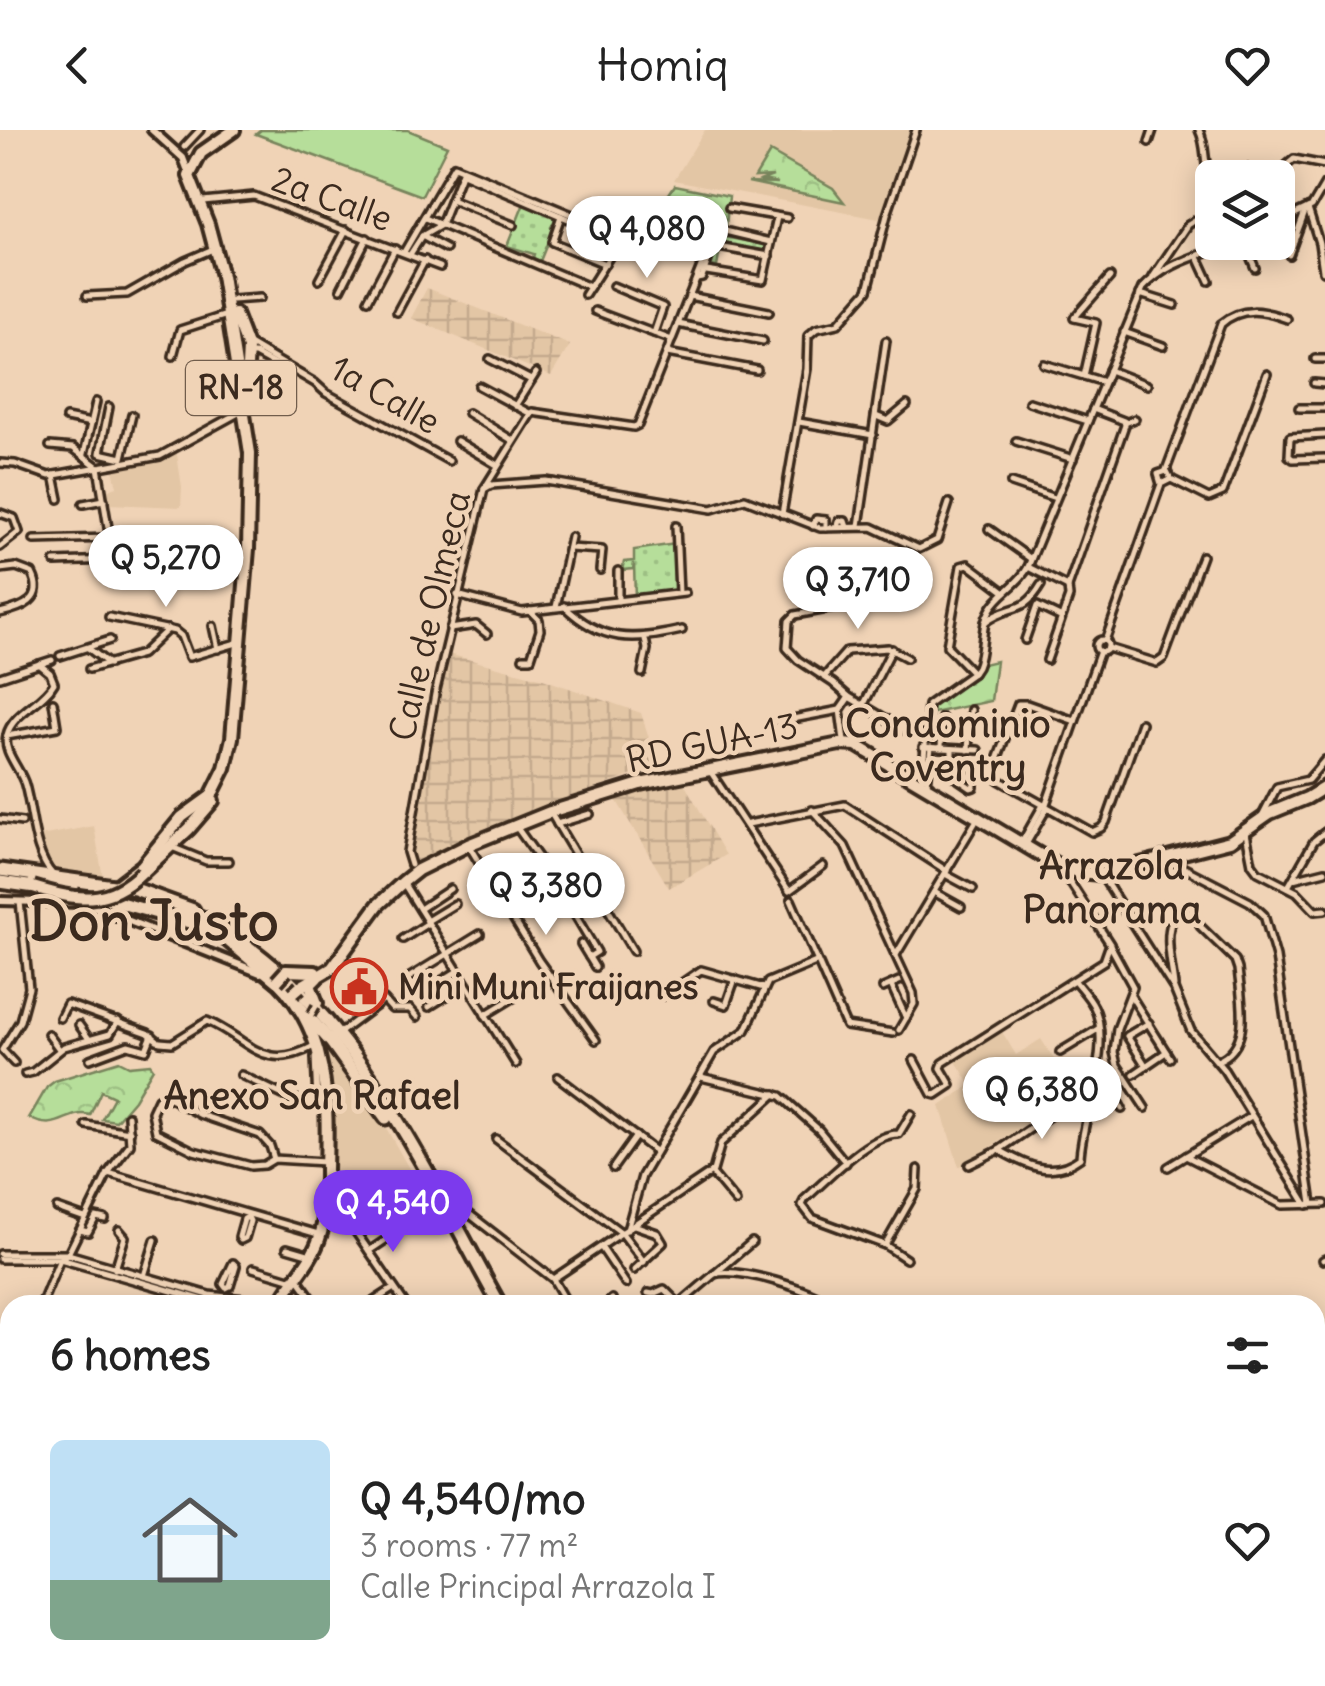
<!DOCTYPE html>
<meta charset="utf-8">
<style>
body{margin:0;font-family:Delius,sans-serif;background:#f6f6f6;color:#222;height:100vh;display:flex;flex-direction:column;font-size:38px;white-space:nowrap}
*{box-sizing:border-box;margin:0}
p{font-size:32px;color:#767676}
.icon{flex:none;width:55px;height:55px;fill:none;stroke:currentColor;stroke-width:2;stroke-linecap:round;stroke-linejoin:round}
.map{position:relative;flex:1;overflow:hidden}
.side{position:absolute;left:0px;top:1165px;width:1325px;height:392px;display:flex;flex-direction:column;background:#fff;border-radius:30px 30px 0 0;box-shadow:0 5px 25px #0003}
.side>*{flex:none}
.tools{position:absolute;left:1195px;top:30px;display:grid;gap:20px}
.tools a{display:grid;place-items:center;width:100px;height:100px;border-radius:15px;background:#fff;box-shadow:0 5px 25px #0003;font-size:50px}
.price{position:absolute;translate:-50% -85px;padding:0 22px;border-radius:35px;background:#fff;color:#222;font-size:32px;line-height:65px;filter:drop-shadow(0 2px 5px #0008)}
.price::after{content:'';position:absolute;left:50%;top:60px;width:30px;height:22px;margin-left:-15px;background:inherit;clip-path:polygon(0 0,100% 0,50% 100%)}
.price.selected{background:#7c3aed;color:#fff}
ul{padding:0;list-style:none}
li{display:flex;align-items:center;gap:30px;height:250px;padding:0 50px}
li span{display:grid;place-items:center;flex:none;width:280px;height:200px;border-radius:15px;color:#555}
li>.icon{margin-inline-start:auto}
span .icon{width:120px;height:120px;fill:#fffc;stroke-width:1}
li b{font-size:42px}
h2{display:flex;justify-content:space-between;align-items:center;height:120px;padding:0 50px;font-size:42px}
header{display:flex;justify-content:space-between;align-items:center;height:130px;padding:0 50px;background:#fff;font-size:45px;font-weight:600}
.map>svg:first-child{display:block}
.built{fill:#e3c6a5}
.industrial{fill:url(#industrial-grid)}
.green{fill:url(#green-dots);stroke:#78845c;stroke-width:2.5}
.forest{fill:url(#forest-crowns);stroke:#78845c;stroke-width:2.5}
.pitch{fill:#b6de9a;stroke:#78845c;stroke-width:2.5}
.lines{fill:none;stroke-linecap:round;stroke-linejoin:round}
.trunk-tunnel{stroke:#ccb198;stroke-width:11;stroke-dasharray:11 5.5;stroke-linecap:butt}
.minor-casing{stroke:#3b2a1e;stroke-width:12}
.tertiary-casing{stroke:#3b2a1e;stroke-width:14}
.primary-casing{stroke:#3b2a1e;stroke-width:18}
.trunk-casing{stroke:#3b2a1e;stroke-width:19}
.minor{stroke:#f0d3b6;stroke-width:5}
.tertiary{stroke:#f0d3b6;stroke-width:6}
.primary{stroke:#f0d3b6;stroke-width:10}
.trunk{stroke:#f0d3b6;stroke-width:11}
.minor-bridge-casing{stroke:#3b2a1e;stroke-width:12;stroke-linecap:butt}
.primary-bridge-casing{stroke:#3b2a1e;stroke-width:18;stroke-linecap:butt}
.minor-bridge{stroke:#f0d3b6;stroke-width:5}
.primary-bridge{stroke:#f0d3b6;stroke-width:10}
.labels{text-anchor:middle;stroke-width:9;stroke-linejoin:round;paint-order:stroke}
.shield{fill:#f0d3b6;stroke:#715d4c;stroke-width:2.5}
.shield-label{font-size:32px;font-weight:bold;fill:#3b2a1e}
.street-label{font-size:35px;fill:#3b2a1e;stroke:#f0d3b6}
.poi-label{font-size:35px;font-weight:bold;fill:#3b2a1e;stroke:#f0d3b6;text-anchor:start}
.neighbourhood-label{font-size:38px;font-weight:bold;fill:#3b2a1e;stroke:#f0d3b6}
.town-label{font-size:55px;font-weight:bold;fill:#3b2a1e;stroke:#f0d3b6}
</style>
<header><svg class="icon" aria-label="back" viewBox="0 0 24 24"><path d="M15 5l-7 7 7 7"/></svg>Homiq<svg class="icon" aria-label="heart" viewBox="0 0 24 24"><path d="M12 20l-8-8c-3-5 5-10 8-4 3-6 11-1 8 4z"/></svg></header>
<div class="map">
<svg width="1325" height="1556" viewBox="0 0 1325 1556">
<defs>
<pattern id="industrial-grid" width="8" height="8" patternUnits="userSpaceOnUse" patternTransform="scale(2.5)"><rect width="8" height="8" fill="#e3c6a5"/><path d="M0 4h8M4 0v8" fill="none" stroke="#c4aa8e"/></pattern>
<pattern id="green-dots" width="8" height="8" patternUnits="userSpaceOnUse" patternTransform="scale(2.5)"><rect width="8" height="8" fill="#b6de9a"/><path d="M2 2h.1M6 6h.1" fill="none" stroke="#9dbf84" stroke-width="1.8" stroke-linecap="round"/></pattern>
<pattern id="forest-crowns" width="20" height="18" patternUnits="userSpaceOnUse" patternTransform="scale(2.5)"><rect width="20" height="18" fill="#b6de9a"/><path d="M2 6a3 3 0 1 1 6 0M12 15a3 3 0 1 1 6 0" fill="none" stroke="#9dbf84"/></pattern>
</defs>
<rect width="100%" height="100%" fill="#f0d3b6"/>
<filter id="ink" filterUnits="userSpaceOnUse"><feTurbulence type="fractalNoise" baseFrequency=".01" numOctaves="2"/><feDisplacementMap in="SourceGraphic" scale="20" xChannelSelector="R" yChannelSelector="G"/><feConvolveMatrix kernelMatrix="1 2 1 2 8 2 1 2 1" color-interpolation-filters="sRGB"/></filter>
<g filter="url(#ink)">
<g class="built">
<polygon points="705,0 912,0 879,89 674,50"/>
<polygon points="176,318 182,357 181,377 108,374 106,361 117,357 112,335 158,329"/>
<polygon points="94,696 103,748 53,738 45,726 40,706"/>
<polygon points="1001,900 1016,925 1041,909 1061,940 1053,947 1067,968 959,1037 940,976 971,955 955,930"/>
<polygon points="324,906 380,987 421,1060 392,1087 375,1077 350,1093 330,1067 329,945 321,911"/>
</g>
<g class="industrial">
<polygon points="427,158 570,215 551,246 411,188"/>
<polygon points="448,524 540,548 641,583 658,636 507,690 417,731 412,722"/>
<polygon points="682,650 726,725 669,758 615,668 635,659"/>
</g>
<g class="green">
<polygon points="675,55 729,66 725,107 767,115 765,123 721,114 717,137 707,135 716,112 646,98"/>
<polygon points="525,71 559,85 551,97 553,99 540,131 533,128 534,124 507,116"/>
<polygon points="676,414 679,464 635,469 634,433 633,439 622,440 624,432 634,431 634,420"/>
</g>
<g class="forest">
<polygon points="770,22 833,58 844,72 748,52 778,53 762,50 773,46 755,47"/>
<path d="M996,531l-5,40 -63,13c8,-23 43,-27 55,-50z"/>
<path d="M119,931l10,5 21,-2 3,4 -19,32 -18,21 -14,-2 12,-22 -13,-6 -11,24c-24,-6 -31,19 -61,3l18,-31 8,-6z"/>
</g>
<polygon class="pitch" points="261,0 408,0 447,16 422,66 256,4"/>
<g class="lines">
<polyline class="trunk-tunnel" points="73,757 117,764 183,786"/>
<g class="minor-casing">
<g id="minor">
<path d="M1199,0c9,18 3,36 13,54"/>
<polyline points="1149,12 1153,0"/>
<polyline points="184,17 200,0"/>
<polyline points="462,44 620,111"/>
<polyline points="1239,48 1246,38"/>
<polyline points="1278,55 1287,35 1294,29 1325,35"/>
<polyline points="451,70 513,95"/>
<polyline points="203,71 254,66 440,137"/>
<polyline points="729,78 787,88"/>
<polyline points="1308,78 1319,113 1323,141"/>
<polyline points="561,86 552,112 605,134"/>
<polyline points="425,88 590,157"/>
<polyline points="1278,92 1312,76 1325,54"/>
<polyline points="725,101 771,112"/>
<polyline points="422,106 446,119"/>
<polyline points="1244,112 1255,138"/>
<polyline points="404,122 454,36 623,106 640,103 769,126"/>
<polyline points="411,123 422,106 441,95 462,42"/>
<polyline points="1289,125 1305,81"/>
<polyline points="1198,127 1209,151"/>
<polyline points="700,140 763,150 777,87"/>
<polyline points="1153,147 1188,95 1212,80"/>
<polyline points="697,148 702,147 713,116"/>
<polyline points="319,150 346,100"/>
<polyline points="613,156 663,177 654,203"/>
<polyline points="341,159 367,108"/>
<polyline points="1140,164 1175,175"/>
<polyline points="585,165 621,108"/>
<polyline points="87,166 127,164 185,131 213,119"/>
<polyline points="689,166 769,182"/>
<polyline points="232,170 260,168"/>
<polyline points="368,170 395,119"/>
<polyline points="595,181 672,210"/>
<polyline points="397,182 425,130"/>
<polyline points="678,194 763,211"/>
<polyline points="1124,202 1163,216"/>
<polyline points="249,214 315,253 326,263 449,331"/>
<polyline points="667,223 757,240"/>
<polyline points="248,224 255,224 282,239"/>
<polyline points="173,226 180,200 227,185"/>
<polyline points="490,229 531,250"/>
<polyline points="1315,229 1325,229"/>
<polyline points="1044,234 1104,252"/>
<polyline points="1109,240 1147,255"/>
<polyline points="1084,246 1096,193 1074,188 1110,147"/>
<polyline points="1314,253 1325,254"/>
<polyline points="479,256 531,284"/>
<polyline points="1029,272 1088,291"/>
<polyline points="515,276 536,243"/>
<polyline points="109,277 100,323 122,328 132,285"/>
<polyline points="1299,278 1325,278"/>
<polyline points="468,283 512,310"/>
<polyline points="876,286 888,291 907,275"/>
<polyline points="66,288 91,293"/>
<polyline points="799,292 873,305"/>
<polyline points="1125,293 1135,289"/>
<polyline points="1325,305 1290,307 1289,326 1293,329 1325,328"/>
<polyline points="457,311 497,335"/>
<polyline points="1016,311 1073,329"/>
<polyline points="50,316 73,318 98,337 116,446"/>
<polyline points="84,324 96,272"/>
<polyline points="0,333 15,334 49,346 160,326 242,281"/>
<path d="M1166,340l55,-146c21,-18 42,-14 66,-5"/>
<polyline points="54,345 59,369"/>
<polyline points="1171,349 1209,368 1223,362 1267,244"/>
<polyline points="1011,353 1055,368"/>
<polyline points="484,359 491,355 546,351 712,379 745,369 820,398 872,397 919,419 937,410 949,373"/>
<polyline points="83,374 104,370"/>
<polyline points="0,383 14,388 19,402 0,417"/>
<polyline points="782,384 807,239 808,206 816,199 838,194 868,160 887,85 916,0"/>
<polyline points="676,396 679,463"/>
<polyline points="813,396 816,389 826,390 826,398"/>
<polyline points="859,396 886,211"/>
<polyline points="837,397 839,391 845,391 847,397"/>
<polyline points="989,399 1031,429"/>
<polyline points="34,410 110,408"/>
<polyline points="569,418 602,420 600,440"/>
<polyline points="55,432 112,430"/>
<polyline points="1028,437 1068,457"/>
<path d="M0,439l16,-2 16,6c14,27 -10,35 -32,40"/>
<polyline points="457,465 522,482 685,463"/>
<polyline points="893,467 795,485 789,491 787,518 798,530 833,553 849,567 905,600"/>
<polyline points="618,471 618,441"/>
<path d="M564,476c38,37 69,35 118,24"/>
<polyline points="556,477 571,407"/>
<polyline points="109,487 175,501 181,506 189,527 240,512"/>
<path d="M985,492c25,-19 38,-6 56,-37"/>
<polyline points="213,496 218,519"/>
<polyline points="450,499 476,495 487,504"/>
<polyline points="1025,510 1037,476 1060,487"/>
<circle cx="1102" cy="516" r="6"/>
<polyline points="1105,511 1161,354 1158,344 1167,341 1171,349 1161,354"/>
<polyline points="88,518 109,534"/>
<polyline points="1108,518 1157,533 1164,528 1202,426"/>
<polyline points="60,526 110,510"/>
<polyline points="523,528 531,528 540,500 539,490 530,481"/>
<polyline points="1047,530 1069,467 1068,457 1125,295 1124,291 1093,279"/>
<path d="M39,534l11,9 4,10c-11,20 -42,30 -47,52 -5,17 14,34 18,50 8,28 8,68 28,90"/>
<polyline points="89,539 142,524 168,499"/>
<polyline points="642,543 647,519 645,509"/>
<polyline points="973,543 947,516 961,436 968,434 1005,462"/>
<polyline points="825,546 847,521 888,518 907,528"/>
<polyline points="0,547 52,530"/>
<polyline points="863,576 892,519"/>
<polyline points="840,580 844,611"/>
<polyline points="1075,591 1027,574 1018,574 992,643 999,650 1092,702 1101,698 1106,692 1141,593"/>
<polyline points="777,592 840,580 849,567"/>
<polyline points="7,606 57,597 53,572"/>
<polyline points="923,617 978,620"/>
<polyline points="941,618 942,588"/>
<polyline points="968,620 971,580"/>
<polyline points="710,641 789,761 823,736"/>
<polygon points="952,645 974,647 974,657 971,658"/>
<polyline points="952,645 952,619"/>
<path d="M922,654l6,-79 45,-32 4,-6c8,-19 3,-40 13,-57 10,-18 28,-24 38,-43l115,-279c25,-27 58,-32 90,-46"/>
<polyline points="927,655 931,617"/>
<polyline points="1045,677 1100,521"/>
<polyline points="812,680 845,716 913,863 914,874 899,900"/>
<polyline points="550,682 633,821"/>
<polyline points="1262,686 1277,657 1308,650 1325,630"/>
<polyline points="0,689 22,692"/>
<polyline points="557,694 590,684"/>
<polyline points="748,694 845,675 947,741"/>
<polyline points="515,695 553,748 597,822 589,827"/>
<polyline points="1246,703 1252,734 1258,742 1297,762 1315,781 1325,780"/>
<polyline points="1022,712 1043,675"/>
<polyline points="469,716 539,831 596,910"/>
<polyline points="1025,716 1047,678"/>
<polyline points="174,718 206,731 229,731"/>
<polyline points="1167,729 1250,772 1264,785 1276,827 1312,1074"/>
<polyline points="411,735 407,722 435,564 484,359 532,282 634,297 638,295 709,116"/>
<polyline points="945,744 973,759"/>
<polyline points="1102,746 1174,859 1191,901 1224,940 1307,1075"/>
<polyline points="1293,749 1325,741"/>
<polyline points="404,754 516,934"/>
<polyline points="1288,757 1314,711 1325,702"/>
<polyline points="934,762 961,777"/>
<polyline points="791,770 846,896 893,903"/>
<polyline points="420,779 450,759"/>
<polyline points="427,791 455,774"/>
<path d="M1200,796l35,34 3,9c3,32 15,78 -21,92"/>
<polyline points="403,809 428,793"/>
<polyline points="581,814 595,837"/>
<polyline points="1110,815 1133,857 1117,899 1114,922 1117,935 1145,978"/>
<polyline points="896,825 975,693"/>
<polyline points="410,847 480,804"/>
<polyline points="891,855 906,888"/>
<path d="M1174,856c-2,-23 -15,-64 9,-78"/>
<polyline points="883,858 899,851"/>
<polyline points="420,864 458,841"/>
<polyline points="663,866 701,840 764,858"/>
<polyline points="1131,866 1170,928"/>
<polyline points="714,871 726,875 735,849"/>
<polyline points="429,877 466,854"/>
<polyline points="485,885 513,868"/>
<polyline points="60,888 67,874 148,903 157,910"/>
<polyline points="79,895 89,909"/>
<polyline points="341,902 384,870 392,879 410,879 417,887"/>
<polyline points="48,904 59,919"/>
<path d="M160,912l12,1 35,-22c43,18 55,53 107,25"/>
<polyline points="1060,922 1098,899"/>
<polyline points="90,929 128,915 146,920 152,905"/>
<polyline points="914,930 932,964 936,965 951,955 941,938 943,933 1104,831 1110,814 1061,738"/>
<polyline points="14,933 2,920 20,891 29,858 20,772"/>
<polyline points="1146,936 1127,906 1149,893"/>
<polyline points="1099,938 1122,979"/>
<polyline points="25,944 33,942 64,917 110,904 118,891"/>
<polyline points="1134,944 1166,922"/>
<polyline points="241,945 291,969 317,972 315,927"/>
<polyline points="558,947 655,1021"/>
<polyline points="701,947 781,966 819,1000 846,1033"/>
<polyline points="86,995 130,1002"/>
<polyline points="496,1009 622,1103 644,1132"/>
<path d="M999,1020c26,15 53,29 81,8 2,-43 33,-112 14,-151 -4,-9 -13,-18 -19,-26"/>
<polyline points="1186,1026 1282,1075 1325,1074"/>
<polyline points="274,1029 270,1016 260,1005 201,985 170,968 158,969 152,982 156,1002 194,1021 251,1036 264,1035 274,1029 325,1032"/>
<polyline points="969,1035 999,1020 1093,956"/>
<polyline points="1168,1037 1251,986"/>
<polyline points="613,1038 636,1006"/>
<polyline points="711,1042 736,1072"/>
<polyline points="108,1043 318,1104"/>
<polyline points="447,1070 468,1083 553,1149 568,1175"/>
<polyline points="57,1078 85,1088"/>
<polygon points="248,1087 250,1091 245,1108 241,1110 239,1107 244,1089"/>
<polyline points="351,1095 406,1175"/>
<polyline points="634,1095 657,1103 663,1113 634,1140"/>
<polyline points="80,1100 88,1102 96,1087 105,1089"/>
<polyline points="627,1100 642,1046 714,922 746,900 768,852 816,832"/>
<polyline points="885,1115 917,1059 918,1039"/>
<polyline points="601,1117 626,1154"/>
<polyline points="287,1118 311,1125"/>
<polyline points="369,1121 393,1105"/>
<polyline points="0,1124 68,1124 209,1165 280,1173"/>
<polyline points="0,1129 60,1129 207,1171 236,1175"/>
<path d="M906,1129l-21,-14 -73,-27 -10,-13 3,-6c22,-19 65,-66 94,-65l12,-20"/>
<polyline points="1323,1130 1325,1129"/>
<polygon points="233,1133 236,1136 230,1156 226,1158 223,1154"/>
<polyline points="253,1138 293,1150"/>
<polyline points="115,1139 125,1107 119,1100"/>
<path d="M714,1144c25,-7 97,15 118,31"/>
<polyline points="144,1146 155,1110"/>
<polyline points="298,1149 317,1175"/>
<polyline points="553,1149 713,1041 721,1013 775,964"/>
<polyline points="648,1163 653,1164 664,1159 679,1174"/>
<polyline points="41,1175 60,1129 68,1124 108,1043 130,1014 128,986"/>
<polyline points="368,1175 394,1158"/>
<polyline points="605,1175 612,1169"/>
<polyline points="678,1175 752,1112"/>
<polyline points="0,1217 10,1218"/>
<polyline points="0,1276 10,1251"/>
<polyline points="0,1279 10,1284"/>
<polyline points="0,1300 10,1304"/>
<polyline points="9,1329 10,1326"/>
<polyline points="0,1385 10,1389"/>
<polyline points="0,1440 10,1447"/>
<polyline points="0,1507 10,1492"/>
<polyline points="0,1530 10,1537"/>
<polyline points="25,1548 37,1556"/>
<polyline points="649,1548 653,1556"/>
<polyline points="769,1548 774,1550 778,1548"/>
<polyline points="781,1548 796,1556"/>
<polyline points="950,1548 961,1556"/>
<polyline points="447,1549 452,1548"/>
<polyline points="492,1550 512,1548"/>
<polyline points="45,1554 50,1548"/>
<polyline points="1019,1556 1020,1548"/>
</g>
</g>
<g class="tertiary-casing">
<g id="tertiary">
<polyline points="152,0 183,28 189,44"/>
<polyline points="0,771 84,773 260,843"/>
<polyline points="1315,1493 1325,1482"/>
<polyline points="467,1556 484,1548"/>
<polyline points="1279,1556 1281,1548"/>
</g>
</g>
<g class="primary-casing">
<g id="primary">
<polyline points="235,184 248,218 246,255"/>
<polyline points="141,744 189,699 213,671"/>
<polyline points="116,756 142,736 182,687 211,666 225,638 232,608 248,419 250,323 222,146 208,94 189,46 201,23 234,0"/>
<polyline points="286,841 315,842"/>
<path d="M277,851c52,51 51,120 49,188 0,23 1,48 -7,70 -8,24 -29,43 -40,66"/>
<polyline points="300,857 332,838 378,775 403,752 418,740 468,715 550,682 640,654 840,614 856,615 1059,736 1077,742 1101,744 1230,711 1270,683 1307,668 1325,657"/>
<polyline points="317,873 310,855 317,848"/>
<polyline points="571,1548 583,1556"/>
</g>
</g>
<g class="trunk-casing">
<g id="trunk">
<polyline points="0,740 135,759 193,780"/>
<polyline points="0,752 42,758"/>
<polyline points="34,752 73,757"/>
<polyline points="95,766 211,798"/>
<path d="M185,780c158,70 235,253 315,395"/>
<polyline points="219,803 277,851"/>
<polyline points="298,875 331,912 386,988"/>
<polyline points="706,1548 711,1556"/>
</g>
</g>
<use href="#minor" class="minor"/>
<use href="#tertiary" class="tertiary"/>
<use href="#primary" class="primary"/>
<use href="#trunk" class="trunk"/>
<g class="minor-bridge-casing">
<polyline id="minor-bridge" points="311,885 316,876"/>
</g>
<g class="primary-bridge-casing">
<g id="primary-bridge">
<path d="M33,757c43,13 74,20 109,-15"/>
<polyline points="277,851 286,841"/>
<polyline points="293,863 300,857"/>
</g>
</g>
<use href="#minor-bridge" class="minor-bridge"/>
<use href="#primary-bridge" class="primary-bridge"/>
</g>
</g>
<defs>
<g id="civic-ring" transform="scale(2.875)"><circle r="9.5" fill="#f0d3b6" stroke="#c8321e" stroke-width="1.5"/><path d="M-.6-6.5H3V-4.5H.6V-3L4-1V1h2V6H-6V1h2V-1L-.6-3ZM-1.2 2.5V6h2.4V2.5Z" fill="#c8321e"/></g>
</defs>
<g fill-rule="evenodd">
<use href="#civic-ring" x="359" y="857"/>
</g>
<g class="labels">
<rect class="shield" x="186" y="231" width="110" height="54" rx="8"/>
<g class="shield-label">
<text x="241" y="269">RN-18</text>
</g>
<g class="street-label">
<text transform="translate(332 69) rotate(20)" y="12">2a Calle</text>
<text transform="translate(385 265) rotate(30)" y="12">1a Calle</text>
<text transform="translate(430 486) rotate(-77)" y="12">Calle de Olmeca</text>
<text transform="translate(712 613) rotate(-12)" y="12">RD GUA-13</text>
</g>
<g class="poi-label">
<text x="398" y="869">Mini Muni Fraijanes</text>
</g>
<g class="neighbourhood-label">
<text x="948" y="607">Condominio<tspan x="948" dy="44">Coventry</tspan></text>
<text x="1112" y="749">Arrazola<tspan x="1112" dy="44">Panorama</tspan></text>
<text x="312" y="979">Anexo San Rafael</text>
</g>
<g class="town-label">
<text x="154" y="810">Don Justo</text>
</g>
</g>
</svg>
<div class="tools">
<a><svg class="icon" aria-label="layers" viewBox="0 0 24 24"><path d="M12 4l9 5-9 5-9-5zM3 14l9 5 9-5"/></svg></a>
</div>
<b class="price" style="left:647px;top:151px">Q 4,080</b>
<b class="price" style="left:166px;top:480px">Q 5,270</b>
<b class="price" style="left:858px;top:502px">Q 3,710</b>
<b class="price" style="left:546px;top:808px">Q 3,380</b>
<b class="price" style="left:1042px;top:1012px">Q 6,380</b>
<b class="price selected" style="left:393px;top:1125px">Q 4,540</b>
<section class="side">
<h2>6 homes<svg class="icon" aria-label="filters" viewBox="0 0 24 24"><path d="M4 7h16M4 17h16"/><circle cx="9" cy="7" r="2"/><circle cx="15" cy="17" r="2"/></svg></h2>
<ul>
<li><span style="background:linear-gradient(#bfe0f5 70%,#7fa58c 0)"><svg class="icon" aria-label="home" viewBox="0 0 24 24"><path d="M3 11l9-7 9 7M6 9v11h12V9"/></svg></span><div><b>Q 4,540/mo</b><p>3 rooms · 77 m²</p><p>Calle Principal Arrazola I</p></div><svg class="icon" aria-label="heart" viewBox="0 0 24 24"><path d="M12 20l-8-8c-3-5 5-10 8-4 3-6 11-1 8 4z"/></svg></li>
</ul>
</section>
</div>
